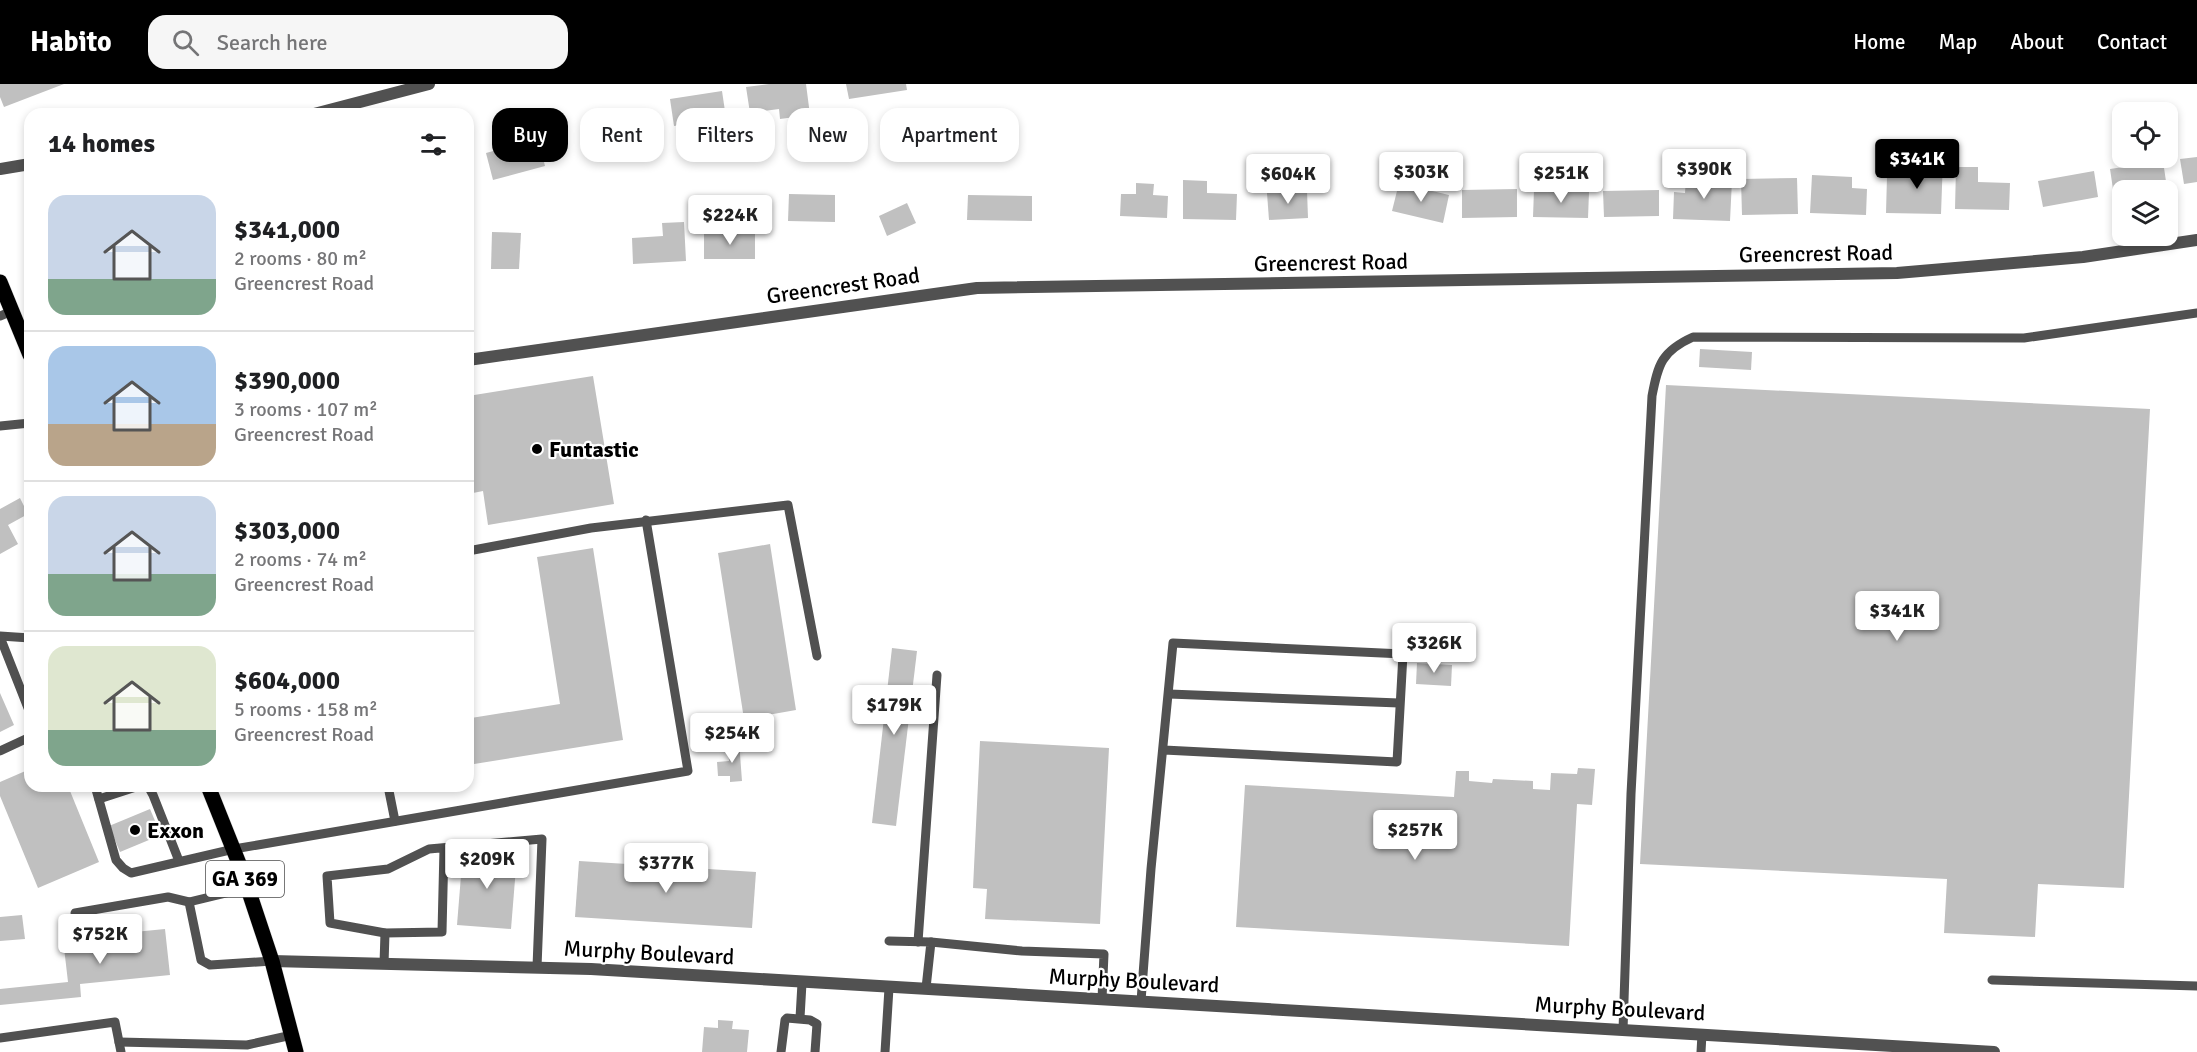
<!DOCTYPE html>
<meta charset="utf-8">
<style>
body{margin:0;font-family:Signika,sans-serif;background:#f6f6f6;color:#202124;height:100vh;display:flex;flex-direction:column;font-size:22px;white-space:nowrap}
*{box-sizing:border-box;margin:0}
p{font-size:20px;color:#757577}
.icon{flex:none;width:33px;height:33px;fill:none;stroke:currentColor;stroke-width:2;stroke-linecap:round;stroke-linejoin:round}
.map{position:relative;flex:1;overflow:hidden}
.sheet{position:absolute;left:24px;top:24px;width:450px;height:684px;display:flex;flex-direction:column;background:#fff;border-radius:18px;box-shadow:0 3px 9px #0003}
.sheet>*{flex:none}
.hud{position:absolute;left:492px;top:24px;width:570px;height:54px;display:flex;gap:12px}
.controls{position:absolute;left:2112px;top:18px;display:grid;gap:12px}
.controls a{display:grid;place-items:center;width:66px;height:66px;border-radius:12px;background:#fff;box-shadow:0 3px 9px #0003;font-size:30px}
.price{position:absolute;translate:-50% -51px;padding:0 14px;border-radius:6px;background:#fff;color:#222;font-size:20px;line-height:39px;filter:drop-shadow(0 2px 3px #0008)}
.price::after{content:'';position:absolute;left:50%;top:36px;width:18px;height:14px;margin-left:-9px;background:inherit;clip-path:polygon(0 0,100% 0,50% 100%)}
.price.on{background:#000;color:#fff}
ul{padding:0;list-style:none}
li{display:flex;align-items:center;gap:18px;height:150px;padding:0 24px}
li+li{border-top:2px solid #e0e0e0}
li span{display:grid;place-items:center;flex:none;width:168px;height:120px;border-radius:18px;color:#555}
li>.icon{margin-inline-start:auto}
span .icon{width:72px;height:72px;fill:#fffc;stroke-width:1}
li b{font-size:26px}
h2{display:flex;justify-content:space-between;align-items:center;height:72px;padding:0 24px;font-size:26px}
.chip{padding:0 21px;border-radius:18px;background:#fff;box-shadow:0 3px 9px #0003;font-size:21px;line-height:54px}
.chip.on{background:#000;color:#fff}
header{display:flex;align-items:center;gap:36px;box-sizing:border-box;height:84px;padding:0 30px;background:#000;color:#fff}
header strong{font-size:28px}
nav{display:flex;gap:33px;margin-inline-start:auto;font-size:21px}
.search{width:420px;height:54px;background:#f6f6f6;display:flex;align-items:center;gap:15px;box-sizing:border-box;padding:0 21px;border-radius:18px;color:#757577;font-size:22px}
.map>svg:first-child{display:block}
.building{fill:#c0c0c0}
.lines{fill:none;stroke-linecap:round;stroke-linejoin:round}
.primary-casing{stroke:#dbdbdb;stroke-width:16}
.lane{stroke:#515151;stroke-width:9}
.street{stroke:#515151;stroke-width:12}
.primary{stroke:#000;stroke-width:15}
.poi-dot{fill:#000;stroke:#fff;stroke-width:2}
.labels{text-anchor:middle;stroke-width:4.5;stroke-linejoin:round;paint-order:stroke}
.shield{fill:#fff;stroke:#4c4c4c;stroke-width:1.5}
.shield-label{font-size:21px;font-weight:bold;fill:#000}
.street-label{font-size:22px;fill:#000;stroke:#fff}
.poi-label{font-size:22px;font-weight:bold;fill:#000;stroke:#fff;text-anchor:start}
</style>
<header>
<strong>Habito</strong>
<div class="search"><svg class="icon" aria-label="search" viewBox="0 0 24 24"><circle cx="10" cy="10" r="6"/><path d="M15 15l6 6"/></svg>Search here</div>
<nav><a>Home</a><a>Map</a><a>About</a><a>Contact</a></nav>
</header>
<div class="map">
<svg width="2197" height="968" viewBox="0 0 2197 968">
<rect width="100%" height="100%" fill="#fff"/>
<g class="building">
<polygon points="0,0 64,0 4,23 0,13"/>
<polygon points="769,0 806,0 810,31 780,35 779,25 750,29 746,3"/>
<polygon points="846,0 906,0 907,6 849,15"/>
<polygon points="722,7 726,34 674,42 670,15"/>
<polygon points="538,55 545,82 493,96 486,69"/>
<polygon points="2197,73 2197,98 2184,100 2180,75"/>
<polygon points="1918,75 1943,75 1941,130 1886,129 1887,92 1918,93"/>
<polygon points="2163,77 2167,104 2151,106 2122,106 2122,111 2114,112 2110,85"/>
<polygon points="1956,83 1978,83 1978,98 2010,99 2009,126 1955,125"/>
<polygon points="2094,87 2098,113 2043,123 2038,97"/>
<polygon points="1812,91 1852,93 1852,104 1867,105 1866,131 1810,129"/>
<polygon points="1686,94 1732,96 1730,137 1673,135 1674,108 1685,109"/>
<polygon points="1797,94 1798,130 1742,131 1741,95"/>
<polygon points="1183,96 1207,97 1207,109 1237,110 1236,136 1183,135"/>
<polygon points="1136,99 1154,100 1153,111 1168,112 1167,134 1120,132 1121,110 1136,110"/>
<polygon points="1399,99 1449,111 1443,139 1392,127"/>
<polygon points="1517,105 1517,133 1462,134 1462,106"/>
<polygon points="1534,106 1589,108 1588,134 1533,133"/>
<polygon points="1659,106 1659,132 1604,133 1603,107"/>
<polygon points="1307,107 1308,134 1269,136 1267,109"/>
<polygon points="789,110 835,111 835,138 788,137"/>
<polygon points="968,111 1032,112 1032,137 967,136"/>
<polygon points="907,119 916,139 887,152 879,132"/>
<polygon points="684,138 686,177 633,180 632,154 663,152 662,139"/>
<polygon points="492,148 521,149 519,185 491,185"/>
<rect x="704" y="149" width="51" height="26"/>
<polygon points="1700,265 1752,268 1751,286 1699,283"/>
<polygon points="593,292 614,420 488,441 483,407 468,410 468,323 470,323 468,312"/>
<polygon points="1666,301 2150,325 2124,804 2038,800 2035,853 1944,849 1947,795 1640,780"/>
<polygon points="20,414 28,430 8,441 18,460 0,470 0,425"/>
<polygon points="770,460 796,626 744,635 718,469"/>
<polygon points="593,464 623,656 468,681 468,626 471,634 560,620 537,473"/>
<polygon points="892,564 917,567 896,742 872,739"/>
<polygon points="1417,579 1452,581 1451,602 1416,600"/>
<polygon points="0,609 14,641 0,648"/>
<polygon points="739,657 742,697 730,698 730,692 718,692 717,678 729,677 728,658"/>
<polygon points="980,657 1109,664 1100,840 985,835 987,805 973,804"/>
<polygon points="1578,684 1595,685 1592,721 1577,720 1569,862 1236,843 1245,701 1454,713 1456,687 1469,687 1469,697 1492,699 1493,695 1533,697 1533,705 1550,706 1551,689 1577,690"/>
<polygon points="30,685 30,702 68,702 99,778 38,804 0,712 0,698"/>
<polygon points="150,725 161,751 120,768 109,742"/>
<polygon points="463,767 517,771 511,845 457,841"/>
<polygon points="579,777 756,788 752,844 575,833"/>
<polygon points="22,831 25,855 0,857 0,833"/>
<polygon points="165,845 170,891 80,900 81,913 0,921 0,905 68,898 63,855"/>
<polygon points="718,936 733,937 732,945 749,946 747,968 702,968 704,943 718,944"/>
</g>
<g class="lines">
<g class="primary-casing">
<g id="primary">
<polyline points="0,198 30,271"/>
<polyline points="208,702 242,787 272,877 296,968"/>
</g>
</g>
<g class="lane">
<polyline points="0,232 12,227"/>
<polyline points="0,342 30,339"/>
<polyline points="468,467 591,444 788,421 817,572"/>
<polyline points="0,552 30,554"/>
<polyline points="0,553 30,629"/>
<polyline points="1169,610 1399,619"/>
<polyline points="0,667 30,653"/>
<polyline points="95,702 116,776 123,784 131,789 234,765 688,687 646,436"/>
<polyline points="148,702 153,711 179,777"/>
<polyline points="388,702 395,737"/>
<polyline points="99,715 139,702"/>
<polyline points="444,764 442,848 385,849 330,839 327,792 388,785 429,765 542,755 537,883"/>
<polyline points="247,804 189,818 201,876 210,881 272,877"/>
<polyline points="75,829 168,813 189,818"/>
<polyline points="889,857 931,858 926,904"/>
<polyline points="918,858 937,591"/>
<polyline points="931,858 1022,867 1104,870 1102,915"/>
<polyline points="384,880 385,849"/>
<polyline points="1992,896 2197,902"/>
<polyline points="1141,917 1151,785 1173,559 1403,570 1397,678 1164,666"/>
<polyline points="800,934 802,899"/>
<path d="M1623,946l8,-236 21,-398c6,-32 10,-45 41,-59l331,1 173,-25"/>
<polyline points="0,954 115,938 121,968"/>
<polyline points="119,958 247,961 292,951"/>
<polyline points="781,968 785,936 787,934 810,936 817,940 815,968"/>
<polyline points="885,968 889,904"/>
<polyline points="1701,968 1702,950"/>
</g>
<g class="street">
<polyline points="314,30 429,0"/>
<polyline points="0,85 30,80"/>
<polyline points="468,276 977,204 1897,189 2083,173 2197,156"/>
<polyline points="272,877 591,885 1994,968"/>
</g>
<use href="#primary" class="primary"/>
</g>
<g class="poi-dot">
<circle cx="537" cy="365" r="6"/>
<circle cx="135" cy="746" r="6"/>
</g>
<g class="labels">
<rect class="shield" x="206" y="777" width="78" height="36" rx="4.5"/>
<g class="shield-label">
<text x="245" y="802">GA 369</text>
</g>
<g class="street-label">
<text transform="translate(1816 169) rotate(-1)" y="8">Greencrest Road</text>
<text transform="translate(1331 178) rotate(-1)" y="8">Greencrest Road</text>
<text transform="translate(843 201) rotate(-8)" y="8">Greencrest Road</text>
<text transform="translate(649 868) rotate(3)" y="8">Murphy Boulevard</text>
<text transform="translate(1134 896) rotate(3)" y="8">Murphy Boulevard</text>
<text transform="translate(1620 924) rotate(3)" y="8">Murphy Boulevard</text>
</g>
<g class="poi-label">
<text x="549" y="373">Funtastic</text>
<text x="147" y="754">Exxon</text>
</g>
</g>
</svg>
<div class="controls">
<a><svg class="icon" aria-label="locate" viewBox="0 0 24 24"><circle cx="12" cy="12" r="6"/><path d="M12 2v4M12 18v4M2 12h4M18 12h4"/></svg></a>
<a><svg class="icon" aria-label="layers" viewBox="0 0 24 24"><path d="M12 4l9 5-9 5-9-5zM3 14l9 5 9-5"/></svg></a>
</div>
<b class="price on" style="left:1917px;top:106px">$341K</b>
<b class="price" style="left:1704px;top:116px">$390K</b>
<b class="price" style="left:1421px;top:119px">$303K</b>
<b class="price" style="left:1561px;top:120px">$251K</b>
<b class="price" style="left:1288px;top:121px">$604K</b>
<b class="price" style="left:730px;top:162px">$224K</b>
<b class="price" style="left:1897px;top:558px">$341K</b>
<b class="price" style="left:1434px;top:590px">$326K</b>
<b class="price" style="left:894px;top:652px">$179K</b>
<b class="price" style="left:732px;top:680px">$254K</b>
<b class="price" style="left:1415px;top:777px">$257K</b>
<b class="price" style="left:487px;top:806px">$209K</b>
<b class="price" style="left:666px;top:810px">$377K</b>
<b class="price" style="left:100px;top:881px">$752K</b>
<div class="hud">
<a class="chip on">Buy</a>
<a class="chip">Rent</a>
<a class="chip">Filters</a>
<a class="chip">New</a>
<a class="chip">Apartment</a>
</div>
<section class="sheet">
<h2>14 homes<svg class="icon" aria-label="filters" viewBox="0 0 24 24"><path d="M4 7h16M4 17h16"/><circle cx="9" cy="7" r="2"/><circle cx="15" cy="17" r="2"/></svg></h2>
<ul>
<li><span style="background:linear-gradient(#c9d6e8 70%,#7fa58c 0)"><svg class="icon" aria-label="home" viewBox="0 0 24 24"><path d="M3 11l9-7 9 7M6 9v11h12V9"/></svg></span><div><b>$341,000</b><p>2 rooms · 80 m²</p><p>Greencrest Road</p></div></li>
<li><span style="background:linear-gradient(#a9c7e8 65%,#b9a48a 0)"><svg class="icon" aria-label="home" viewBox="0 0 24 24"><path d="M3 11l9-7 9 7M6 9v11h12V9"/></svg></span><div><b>$390,000</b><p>3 rooms · 107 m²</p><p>Greencrest Road</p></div></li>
<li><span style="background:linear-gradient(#c9d6e8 65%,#7fa58c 0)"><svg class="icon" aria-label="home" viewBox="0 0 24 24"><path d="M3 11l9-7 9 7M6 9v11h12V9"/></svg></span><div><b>$303,000</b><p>2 rooms · 74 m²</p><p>Greencrest Road</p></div></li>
<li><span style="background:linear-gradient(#dfe7d0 70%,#7fa58c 0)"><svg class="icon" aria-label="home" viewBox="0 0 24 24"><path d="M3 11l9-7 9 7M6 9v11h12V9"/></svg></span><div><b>$604,000</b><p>5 rooms · 158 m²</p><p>Greencrest Road</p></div></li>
</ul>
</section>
</div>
